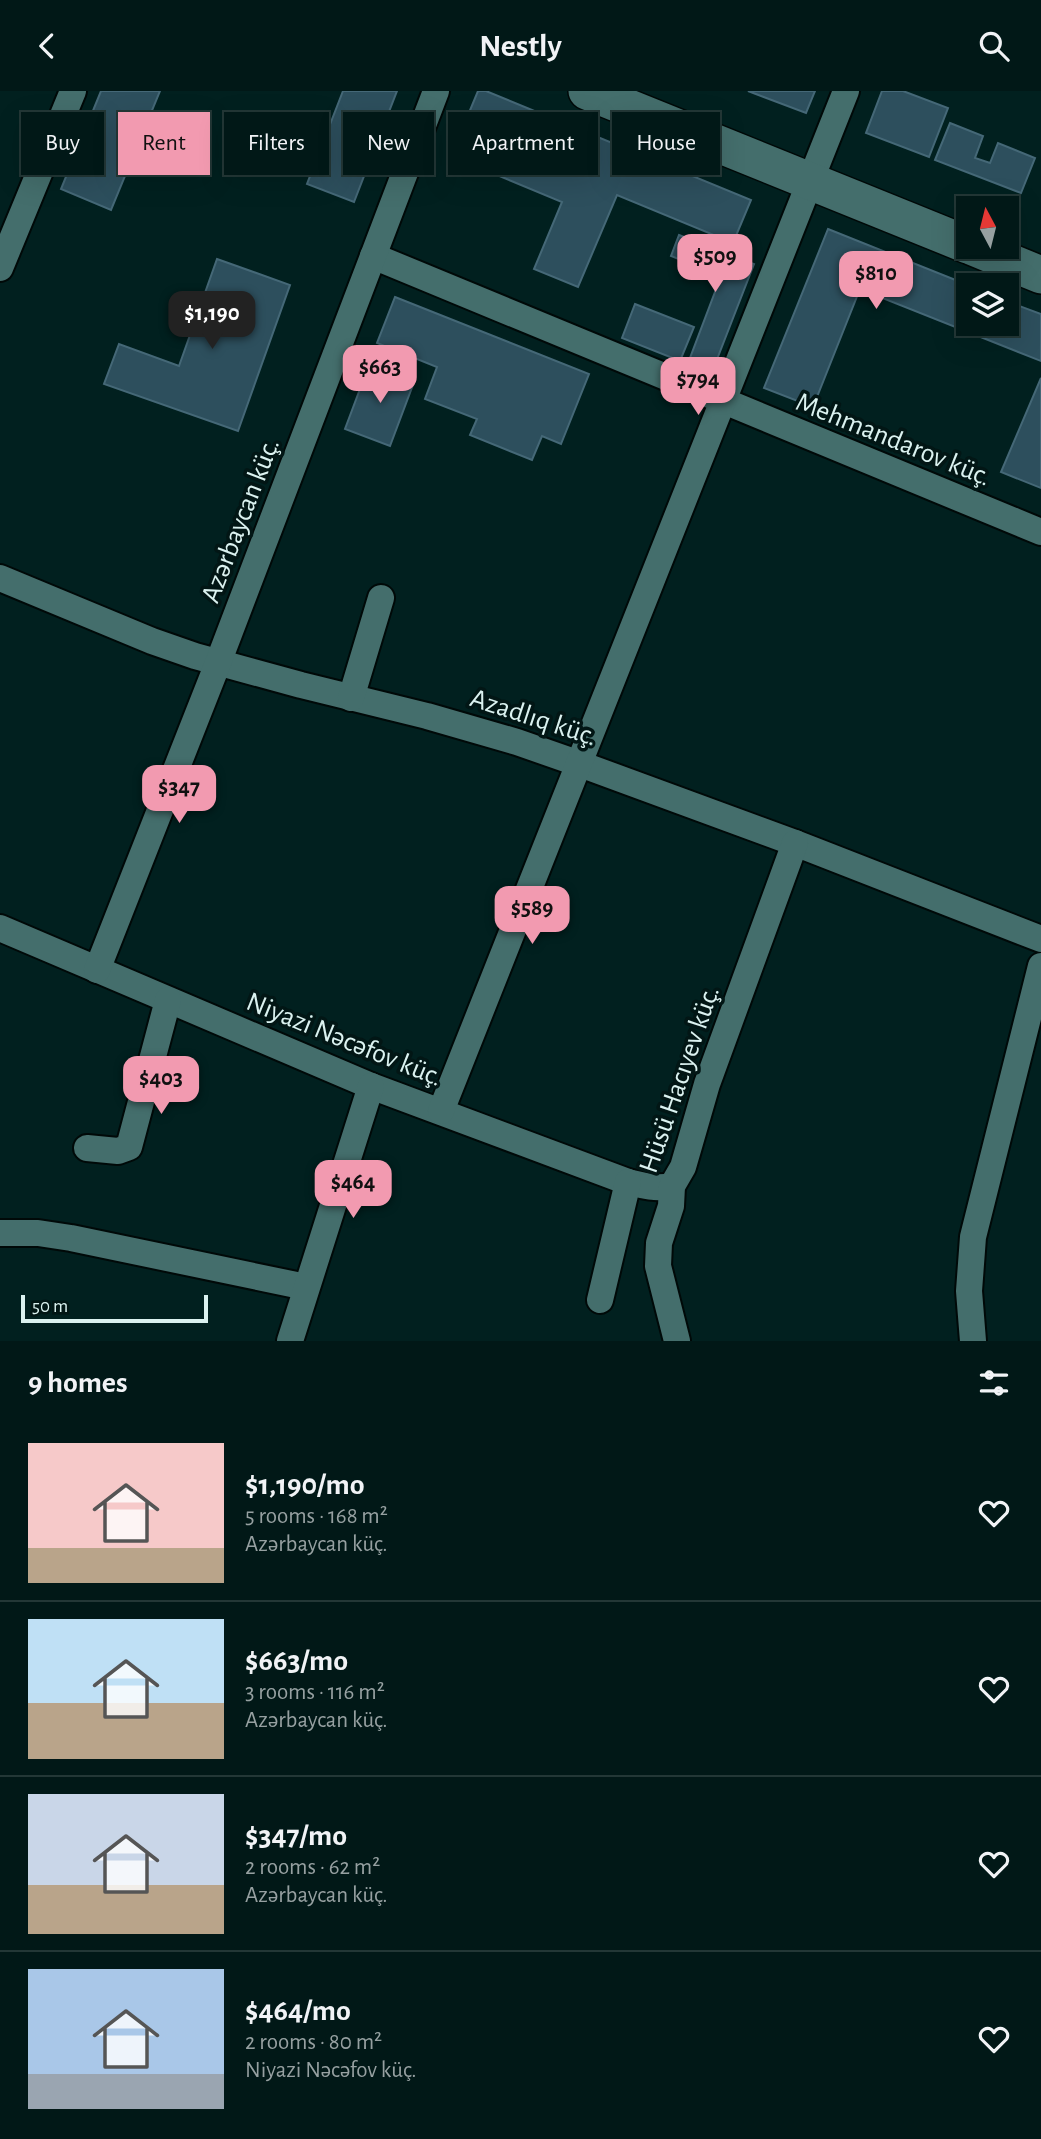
<!DOCTYPE html>
<meta charset="utf-8">
<style>
body{margin:0;font-family:"Alegreya Sans",sans-serif;background:#0b2120;color:#f1f3f6;height:100vh;display:flex;flex-direction:column;font-size:26px;white-space:nowrap}
*{box-sizing:border-box;margin:0}
p{font-size:23px;color:#96a0a1}
.icon{flex:none;width:38px;height:38px;fill:none;stroke:currentColor;stroke-width:2;stroke-linecap:round;stroke-linejoin:round}
.map{position:relative;height:1250px;overflow:hidden}
.drawer{display:flex;flex-direction:column;background:#011817;flex:1}
.drawer>*{flex:none}
.hud{position:absolute;left:21px;top:21px;width:999px;height:63px;display:flex;gap:14px}
.needle{width:46px;rotate:353deg}
.fabs{position:absolute;left:956px;top:105px;display:grid;gap:14px}
.fabs a{display:grid;place-items:center;width:63px;height:63px;border-radius:0px;background:#011817;box-shadow:0 7px 28px #0002,0 0 0 2px #233736;font-size:35px}
.scale{position:absolute;left:21px;bottom:18px;width:187px;box-sizing:border-box;padding-left:7px;border:4px solid #dbf2f0;border-top:0;font-size:19px;line-height:24px;white-space:nowrap;color:#dbf2f0;-webkit-text-stroke:5px #021615;paint-order:stroke}
.price{position:absolute;translate:-50% -60px;padding:0 16px;border-radius:14px;background:#f29ab0;color:#111;font-size:23px;line-height:46px;filter:drop-shadow(0 2px 4px #0008)}
.price::after{content:'';position:absolute;left:50%;top:42px;width:21px;height:16px;margin-left:-10px;background:inherit;clip-path:polygon(0 0,100% 0,50% 100%)}
.price.active{background:#222;color:#fff}
ul{padding:0;list-style:none}
li{display:flex;align-items:center;gap:21px;height:175px;padding:0 28px}
li+li{border-top:2px solid #233736}
li span{display:grid;place-items:center;flex:none;width:196px;height:140px;border-radius:0px;color:#555}
li>.icon{margin-inline-start:auto}
span .icon{width:84px;height:84px;fill:#fffc;stroke-width:1}
li b{font-size:30px}
h2{display:flex;justify-content:space-between;align-items:center;height:84px;padding:0 28px;font-size:30px}
.tag{padding:0 24px;border-radius:0px;background:#011817;box-shadow:0 7px 28px #0002,0 0 0 2px #233736;font-size:24px;line-height:63px}
.tag.active{background:#f29ab0;color:#111}
header{display:flex;justify-content:space-between;align-items:center;height:91px;padding:0 28px;background:#011817;font-size:32px;font-weight:600}
.map>svg:first-child{display:block}
.building{fill:#2d4f5d;stroke:#456877;stroke-width:2}
.lines{fill:none;stroke-linecap:round;stroke-linejoin:round}
.street-casing{stroke:#000908;stroke-width:30}
.secondary-casing{stroke:#000908;stroke-width:40}
.street{stroke:#446e6c;stroke-width:26}
.secondary{stroke:#446e6c;stroke-width:37}
.labels{text-anchor:middle;stroke-width:7;stroke-linejoin:round;paint-order:stroke}
.street-label{font-size:28px;fill:#dbf2f0;stroke:#021615}
</style>
<header><svg class="icon" aria-label="back" viewBox="0 0 24 24"><path d="M15 5l-7 7 7 7"/></svg>Nestly<svg class="icon" aria-label="search" viewBox="0 0 24 24"><circle cx="10" cy="10" r="6"/><path d="M15 15l6 6"/></svg></header>
<div class="map">
<svg width="1041" height="1250" viewBox="0 0 1041 1250">
<rect width="100%" height="100%" fill="#01201f"/>
<g class="building">
<polygon points="101,0 160,0 111,119 61,98"/>
<polygon points="343,0 397,0 354,111 307,93"/>
<polygon points="478,0 486,0 751,109 733,152 617,104 578,196 534,178 562,111 451,65"/>
<polygon points="748,0 815,0 806,22"/>
<polygon points="882,0 903,0 948,17 929,66 866,42"/>
<polygon points="950,32 983,45 975,67 990,72 998,52 1035,67 1021,102 935,69"/>
<polygon points="828,138 968,194 968,233 1006,233 1006,210 1041,223 1041,270 860,198 813,316 764,297"/>
<polygon points="679,144 754,173 714,276 690,267 721,185 671,165"/>
<polygon points="217,168 290,194 238,340 104,293 119,253 179,275"/>
<polygon points="395,206 589,283 561,353 542,345 532,369 470,344 477,328 425,308 437,276 377,252"/>
<polygon points="635,213 694,236 680,270 622,247"/>
<polygon points="369,274 414,291 390,355 345,338"/>
<polygon points="1041,287 1041,397 1001,381"/>
</g>
<g class="lines">
<g class="street-casing">
<g id="street">
<polyline points="373,165 1041,441"/>
<polyline points="0,177 73,0"/>
<polyline points="0,487 152,550 195,565 301,594 427,625 517,651 580,673 795,752 1041,848"/>
<polyline points="351,607 381,507"/>
<path d="M0,837l371,158 257,96c16,4 28,7 44,4"/>
<polyline points="97,879 218,572 436,0"/>
<polyline points="441,1020 846,0"/>
<polyline points="87,1057 118,1060 129,1056 168,909"/>
<polyline points="0,1142 38,1142 71,1147 306,1196"/>
<polyline points="600,1209 628,1091"/>
<polyline points="290,1250 371,995"/>
<polyline points="677,1250 658,1175 659,1152 671,1115 672,1095 683,1076 707,993 795,752"/>
<polyline points="973,1250 969,1200 973,1146 1041,875"/>
</g>
</g>
<g class="secondary-casing">
<g id="secondary">
<polyline points="587,0 968,154"/>
<polyline points="973,156 1041,184"/>
</g>
</g>
<use href="#street" class="street"/>
<use href="#secondary" class="secondary"/>
</g>
<g class="labels">
<g class="street-label">
<text transform="translate(894 347) rotate(22)" y="10">Mehmandarov küç.</text>
<text transform="translate(239 429) rotate(-69)" y="10">Azərbaycan küç.</text>
<text transform="translate(534 625) rotate(18)" y="10">Azadlıq küç.</text>
<text transform="translate(345 947) rotate(22)" y="10">Niyazi Nəcəfov küç.</text>
<text transform="translate(678 988) rotate(-71)" y="10">Hüsü Hacıyev küç.</text>
</g>
</g>
</svg>
<div class="fabs">
<a><svg class="needle" viewBox="-14 -14 28 28"><path d="M0-13l5 13h-10z" fill="#e53935"/><path d="M0 13l5-13h-10z" fill="#96a0a1"/></svg></a>
<a><svg class="icon" aria-label="layers" viewBox="0 0 24 24"><path d="M12 4l9 5-9 5-9-5zM3 14l9 5 9-5"/></svg></a>
</div>
<div class="scale">50 m</div>
<b class="price" style="left:715px;top:203px">$509</b>
<b class="price" style="left:876px;top:220px">$810</b>
<b class="price active" style="left:212px;top:260px">$1,190</b>
<b class="price" style="left:380px;top:314px">$663</b>
<b class="price" style="left:698px;top:326px">$794</b>
<b class="price" style="left:179px;top:734px">$347</b>
<b class="price" style="left:532px;top:855px">$589</b>
<b class="price" style="left:161px;top:1025px">$403</b>
<b class="price" style="left:353px;top:1129px">$464</b>
<div class="hud">
<a class="tag">Buy</a>
<a class="tag active">Rent</a>
<a class="tag">Filters</a>
<a class="tag">New</a>
<a class="tag">Apartment</a>
<a class="tag">House</a>
</div>
</div>
<section class="drawer">
<h2>9 homes<svg class="icon" aria-label="filters" viewBox="0 0 24 24"><path d="M4 7h16M4 17h16"/><circle cx="9" cy="7" r="2"/><circle cx="15" cy="17" r="2"/></svg></h2>
<ul>
<li><span style="background:linear-gradient(#f6c9c9 75%,#b9a48a 0)"><svg class="icon" aria-label="home" viewBox="0 0 24 24"><path d="M3 11l9-7 9 7M6 9v11h12V9"/></svg></span><div><b>$1,190/mo</b><p>5 rooms · 168 m²</p><p>Azərbaycan küç.</p></div><svg class="icon" aria-label="heart" viewBox="0 0 24 24"><path d="M12 20l-8-8c-3-5 5-10 8-4 3-6 11-1 8 4z"/></svg></li>
<li><span style="background:linear-gradient(#bfe0f5 60%,#b9a48a 0)"><svg class="icon" aria-label="home" viewBox="0 0 24 24"><path d="M3 11l9-7 9 7M6 9v11h12V9"/></svg></span><div><b>$663/mo</b><p>3 rooms · 116 m²</p><p>Azərbaycan küç.</p></div><svg class="icon" aria-label="heart" viewBox="0 0 24 24"><path d="M12 20l-8-8c-3-5 5-10 8-4 3-6 11-1 8 4z"/></svg></li>
<li><span style="background:linear-gradient(#c9d6e8 65%,#b9a48a 0)"><svg class="icon" aria-label="home" viewBox="0 0 24 24"><path d="M3 11l9-7 9 7M6 9v11h12V9"/></svg></span><div><b>$347/mo</b><p>2 rooms · 62 m²</p><p>Azərbaycan küç.</p></div><svg class="icon" aria-label="heart" viewBox="0 0 24 24"><path d="M12 20l-8-8c-3-5 5-10 8-4 3-6 11-1 8 4z"/></svg></li>
<li><span style="background:linear-gradient(#a9c7e8 75%,#9aa5b1 0)"><svg class="icon" aria-label="home" viewBox="0 0 24 24"><path d="M3 11l9-7 9 7M6 9v11h12V9"/></svg></span><div><b>$464/mo</b><p>2 rooms · 80 m²</p><p>Niyazi Nəcəfov küç.</p></div><svg class="icon" aria-label="heart" viewBox="0 0 24 24"><path d="M12 20l-8-8c-3-5 5-10 8-4 3-6 11-1 8 4z"/></svg></li>
</ul>
</section>
